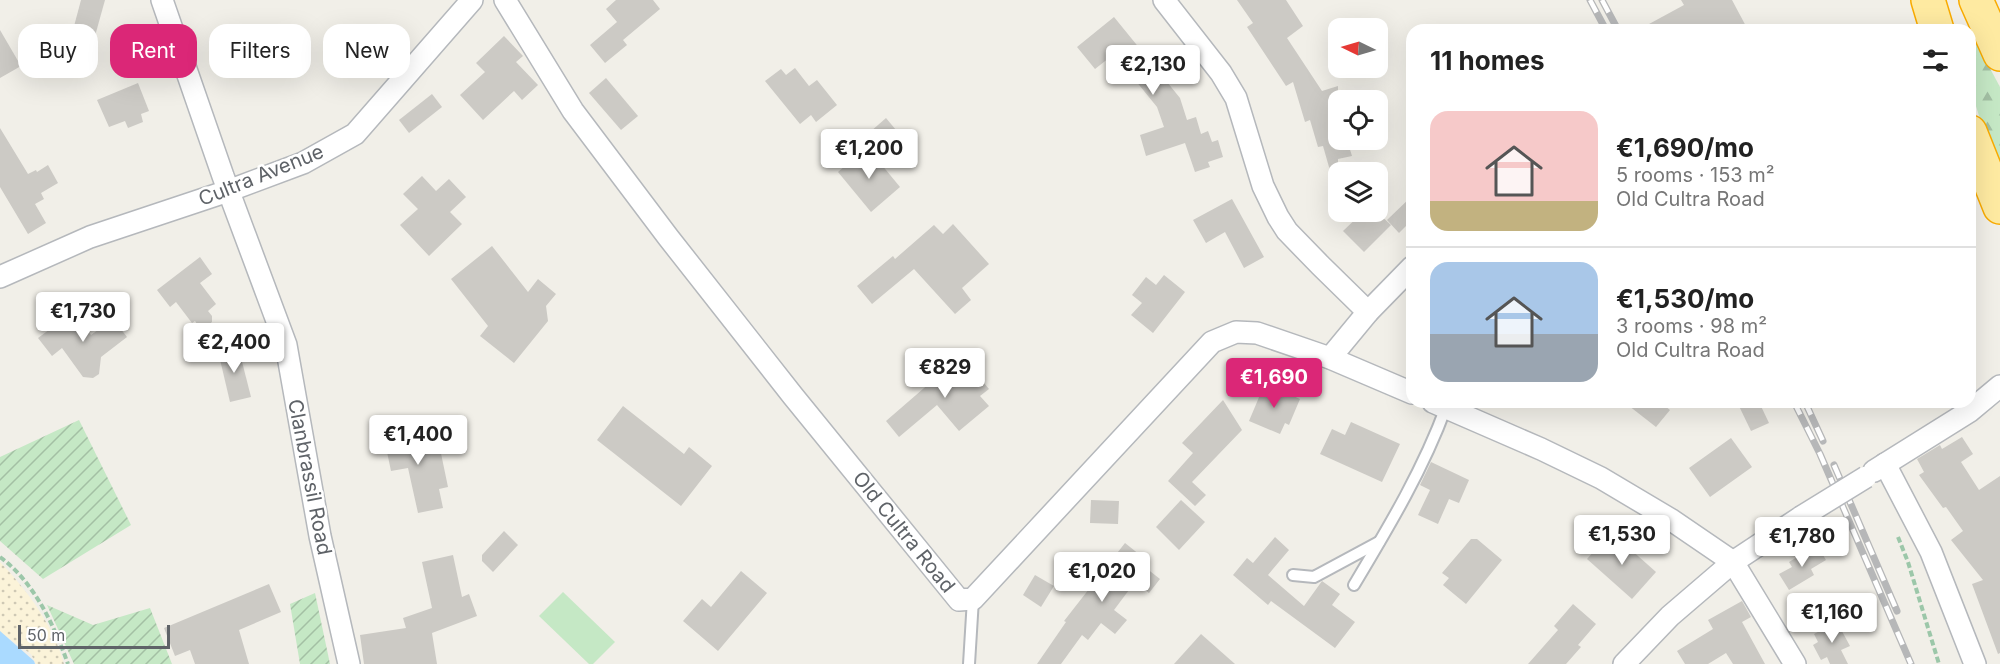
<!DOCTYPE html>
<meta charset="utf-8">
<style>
body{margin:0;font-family:Inter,sans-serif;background:#f2f2f2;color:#222;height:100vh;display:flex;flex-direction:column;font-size:22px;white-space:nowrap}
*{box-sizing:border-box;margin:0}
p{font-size:20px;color:#767676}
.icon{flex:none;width:33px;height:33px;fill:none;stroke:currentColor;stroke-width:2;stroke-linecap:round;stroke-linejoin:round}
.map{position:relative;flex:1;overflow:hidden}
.details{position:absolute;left:1406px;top:24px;width:570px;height:384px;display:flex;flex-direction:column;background:#fff;border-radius:18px;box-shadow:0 6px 24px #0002}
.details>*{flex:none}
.guide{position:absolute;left:18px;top:24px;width:570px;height:54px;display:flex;gap:12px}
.needle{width:39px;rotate:275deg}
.controls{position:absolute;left:1328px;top:18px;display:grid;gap:12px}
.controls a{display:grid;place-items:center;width:60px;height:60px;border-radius:12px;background:#fff;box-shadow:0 6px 24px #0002;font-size:30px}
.scale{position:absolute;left:18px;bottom:15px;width:152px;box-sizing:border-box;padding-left:6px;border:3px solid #5f6368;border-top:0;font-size:16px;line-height:21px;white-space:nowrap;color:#5f6368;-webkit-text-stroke:4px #fff;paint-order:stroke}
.price{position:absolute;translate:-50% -51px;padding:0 14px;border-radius:6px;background:#fff;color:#222;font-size:20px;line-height:39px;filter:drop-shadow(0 2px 3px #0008)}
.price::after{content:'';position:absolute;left:50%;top:36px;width:18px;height:14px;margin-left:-9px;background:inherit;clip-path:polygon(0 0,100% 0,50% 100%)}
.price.active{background:#db2777;color:#fff}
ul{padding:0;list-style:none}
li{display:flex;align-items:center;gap:18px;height:150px;padding:0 24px}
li+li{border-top:2px solid #e0e0e0}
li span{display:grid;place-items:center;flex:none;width:168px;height:120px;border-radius:18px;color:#555}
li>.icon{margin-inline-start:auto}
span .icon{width:72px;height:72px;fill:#fffc;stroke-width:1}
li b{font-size:26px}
h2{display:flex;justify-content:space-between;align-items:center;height:72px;padding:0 24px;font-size:26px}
.tag{padding:0 21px;border-radius:18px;background:#fff;box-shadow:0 6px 24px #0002;font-size:21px;line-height:54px}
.tag.active{background:#db2777;color:#fff}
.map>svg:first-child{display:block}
.forest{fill:url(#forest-firs)}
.sand{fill:url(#sand-dots)}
.park{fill:#c5e8c5}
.garden{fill:url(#garden-furrows)}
.water{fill:#aadaff}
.building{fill:#cccac5}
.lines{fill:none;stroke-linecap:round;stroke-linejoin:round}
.service-casing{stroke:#b5b8bc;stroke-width:14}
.minor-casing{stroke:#b5b8bc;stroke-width:24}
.trunk-casing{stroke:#f9ab00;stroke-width:36}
.path{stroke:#9cc7a9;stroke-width:4;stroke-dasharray:6 3;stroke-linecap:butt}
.service{stroke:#fff;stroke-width:10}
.minor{stroke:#fff;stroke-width:21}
.trunk{stroke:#feeaa1;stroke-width:33}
.rail-casing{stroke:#b6b7b8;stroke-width:7}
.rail{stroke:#fff;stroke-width:4.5;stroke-dasharray:14;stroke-linecap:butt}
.minor-bridge-casing{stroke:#b5b8bc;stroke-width:24;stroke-linecap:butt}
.minor-bridge{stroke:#fff;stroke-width:21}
.labels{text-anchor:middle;stroke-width:5;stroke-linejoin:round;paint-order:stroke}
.street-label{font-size:20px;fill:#5f6368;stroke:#fff}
</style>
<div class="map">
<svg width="2000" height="664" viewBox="0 0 2000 664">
<defs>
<pattern id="forest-firs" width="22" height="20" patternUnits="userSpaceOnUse" patternTransform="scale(1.5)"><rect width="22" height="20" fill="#c5e8c5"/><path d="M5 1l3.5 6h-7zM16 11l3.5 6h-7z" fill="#a3c0a4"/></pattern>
<pattern id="sand-dots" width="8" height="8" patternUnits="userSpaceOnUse" patternTransform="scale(1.5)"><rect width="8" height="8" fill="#fbf3d9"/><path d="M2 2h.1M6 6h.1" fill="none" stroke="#cec8b4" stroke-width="1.8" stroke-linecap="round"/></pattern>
<pattern id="garden-furrows" width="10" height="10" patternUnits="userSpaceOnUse" patternTransform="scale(1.5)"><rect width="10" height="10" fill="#c5e8c5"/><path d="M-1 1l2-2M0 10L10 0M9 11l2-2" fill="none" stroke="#a3c0a4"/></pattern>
</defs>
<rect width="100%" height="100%" fill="#f1efe8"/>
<polygon class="forest" points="1970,31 2000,87 2000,183 1970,87"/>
<path class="sand" d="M0,562c27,28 54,64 64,102h-28l-5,-10 -31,-22z"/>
<polygon class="park" points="563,592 615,642 593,664 589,664 539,616"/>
<g class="garden">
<polygon points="79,420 131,525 43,579 0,541 0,457"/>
<polygon points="315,593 330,664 300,664 290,604"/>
<polygon points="47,605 93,625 150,608 172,664 74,664"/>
</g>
<polygon class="water" points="0,631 34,661 35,664 0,664"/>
<g class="building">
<polygon points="81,0 105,0 95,36 73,30"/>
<polygon points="616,0 653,0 660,9 623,40 627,45 605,63 590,45 617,22 606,9"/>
<polygon points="1237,0 1286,0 1303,26 1287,38 1322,91 1338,86 1338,140 1347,140 1352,156 1338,159 1338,180 1333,181 1323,146 1318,147 1310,120 1305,122 1293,82 1286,86 1247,27 1253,23"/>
<polygon points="1681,0 1732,0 1748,30 1638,30 1684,5"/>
<polygon points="1114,17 1180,98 1187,120 1196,117 1201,134 1208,131 1212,142 1218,140 1223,157 1208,162 1210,167 1195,172 1185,143 1146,156 1140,135 1164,127 1157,107 1114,54 1095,69 1077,47"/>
<polygon points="0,30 21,66 0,78"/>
<polygon points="504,36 523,56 516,62 538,85 522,100 514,91 483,120 460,95 485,72 476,63"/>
<polygon points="795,68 809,86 817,80 837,105 816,122 811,115 800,124 765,81 781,69 786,75"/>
<polygon points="606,78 638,116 621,130 589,93"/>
<polygon points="138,83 149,111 141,114 143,122 128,128 125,121 109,127 97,100"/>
<polygon points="432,94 442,107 409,133 399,120"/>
<polygon points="886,118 896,130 880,143 870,132"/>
<polygon points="0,128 28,174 36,170 37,172 48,165 58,183 41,193 44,199 35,204 46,223 28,234 0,187"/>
<polygon points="867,147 900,187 871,212 838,172"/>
<polygon points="422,176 436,191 449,179 466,197 450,212 462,224 429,256 400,225 418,209 403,194"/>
<polygon points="1412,196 1412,220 1399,233 1387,220"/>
<polygon points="1232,199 1264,257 1244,268 1225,232 1206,243 1193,220"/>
<polygon points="1363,212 1377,212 1391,225 1364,252 1343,231"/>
<polygon points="953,224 989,264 962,288 971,300 955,314 914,269 872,304 857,286 893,256 895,259 934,225 943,234"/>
<polygon points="492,246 528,292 538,279 556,294 546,306 548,321 514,363 480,336 488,326 451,279"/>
<polygon points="200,257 212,274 200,283 216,304 208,311 212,316 212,322 201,330 195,321 192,323 176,302 170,307 157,290"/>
<polygon points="1164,275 1185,292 1153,333 1131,315 1142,303 1132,295 1146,277 1156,285"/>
<polygon points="73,312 91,335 113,319 127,337 101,357 99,374 93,378 83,377 62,348 52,356 38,338"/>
<polygon points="238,346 251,397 230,402 218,351"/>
<polygon points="961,356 989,389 980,396 989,406 959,431 937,405 899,437 886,421"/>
<polygon points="1265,383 1300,399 1289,425 1285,423 1280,434 1249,421"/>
<polygon points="1223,400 1242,430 1192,482 1206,495 1195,506 1168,481 1193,453 1182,443"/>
<polygon points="1624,402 1660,402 1670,410 1656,427"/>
<polygon points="1737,402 1759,402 1769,423 1751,431"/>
<polygon points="623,406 684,454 689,447 712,466 681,506 597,440"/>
<polygon points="1351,422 1400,444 1382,482 1320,454 1332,429 1345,435"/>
<polygon points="413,426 417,444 438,439 448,487 439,489 443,508 418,513 408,468 391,471 383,433"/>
<polygon points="1962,437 1973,454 1961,462 1979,490 2000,476 2000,653 1998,654 1972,584 1983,580 1951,540 1963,531 1946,507 1943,508 1919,475 1924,472 1917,459 1940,445 1942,449"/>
<polygon points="1731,438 1752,467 1710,497 1689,468"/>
<polygon points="1431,462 1469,480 1459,503 1449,499 1438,524 1418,515 1430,490 1420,485"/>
<polygon points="1091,500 1119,501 1118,524 1090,523"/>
<polygon points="1181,500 1205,522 1179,550 1156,527"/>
<polygon points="504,531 518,545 493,572 482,561 482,555"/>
<polygon points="1611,532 1656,572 1632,599 1587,559"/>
<polygon points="1275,537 1289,550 1268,575 1304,606 1322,581 1340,594 1332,605 1355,622 1335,648 1271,601 1268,605 1233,575 1247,558 1253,563"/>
<polygon points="1471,539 1477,539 1502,560 1466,604 1443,585 1449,578 1442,573"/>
<polygon points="1125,543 1150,563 1146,568 1160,579 1149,593 1135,582 1114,610 1127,620 1115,634 1101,623 1088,640 1082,635 1061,664 1037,664 1066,622 1064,621"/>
<polygon points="1817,545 1826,560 1811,569 1814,575 1789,590 1779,574 1792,567 1789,562"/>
<polygon points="453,555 462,597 469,594 477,616 432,633 437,664 364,664 360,635 406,628 403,618 432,608 422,562"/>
<polygon points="741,571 767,593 718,651 683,621 702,599 711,607"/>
<polygon points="1035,575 1054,586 1041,607 1023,595"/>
<polygon points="269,584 281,612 239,630 249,664 195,664 190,650 175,656 164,628"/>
<polygon points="1742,601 1751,617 1742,622 1765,664 1733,664 1726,653 1708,664 1685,664 1677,651 1713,629 1708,620"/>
<polygon points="1573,604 1596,624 1578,645 1581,647 1566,664 1528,664 1558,630 1554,626"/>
<polygon points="1837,622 1850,646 1841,650 1848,664 1830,664 1827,657 1821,660 1813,645 1818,642 1814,634"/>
<polygon points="1201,634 1235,664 1174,664"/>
</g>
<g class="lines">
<g class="service-casing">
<g id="service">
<polyline points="1293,575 1314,577 1379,542"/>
<path d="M1354,585c34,-57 69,-115 92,-178"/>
<polyline points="969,664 973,599"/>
</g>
</g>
<g class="minor-casing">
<g id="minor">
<polyline points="162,0 223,176 286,345 320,536 349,664"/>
<polyline points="505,0 573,111 668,237 793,396 959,600 973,599 1212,342 1236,332 1257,333 1330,358 1412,393"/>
<polyline points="1164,0 1221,73 1236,98 1263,186 1278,217 1287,231 1320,265 1368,312"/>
<polyline points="0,277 90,237 228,191 303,163 355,134 472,0"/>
<polyline points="1330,358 1368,312 1412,267"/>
<polyline points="1433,402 1541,449 1601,478 1670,519 1733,562 1795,664"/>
<polyline points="1885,464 1931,552 1975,664"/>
<polyline points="1874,471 1970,411 2000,386"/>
<polyline points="1624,664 1670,616 1733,562 1801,517"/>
</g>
</g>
<g class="trunk-casing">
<g id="trunk">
<polyline points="1928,0 1937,30"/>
<polyline points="1976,0 2000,54"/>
<polyline points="1970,132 2000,207"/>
</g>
</g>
<g class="path">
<polyline points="1898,537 1908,562 1939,664"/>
<path d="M0,557c34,25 54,68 68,107"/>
</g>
<use href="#service" class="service"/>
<use href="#minor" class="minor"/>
<use href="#trunk" class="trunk"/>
<g class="rail-casing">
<g id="rail">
<polyline points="1590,0 1606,30"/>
<polyline points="1602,0 1618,30"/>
<polyline points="1794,402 1820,454 1911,664"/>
<polyline points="1805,402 1823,441"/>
<polyline points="1834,465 1897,611"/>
</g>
</g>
<use href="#rail" class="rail"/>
<g class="minor-bridge-casing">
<polyline id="minor-bridge" points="1801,517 1866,477"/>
</g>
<use href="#minor-bridge" class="minor-bridge"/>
</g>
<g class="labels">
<g class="street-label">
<text transform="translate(261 175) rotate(-22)" y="7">Cultra Avenue</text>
<text transform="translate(310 477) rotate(79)" y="7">Clanbrassil Road</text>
<text transform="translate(904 532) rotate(51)" y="7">Old Cultra Road</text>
</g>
</g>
</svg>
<div class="controls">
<a><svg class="needle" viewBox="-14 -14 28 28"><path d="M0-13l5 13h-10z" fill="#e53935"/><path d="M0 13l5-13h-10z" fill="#767676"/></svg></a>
<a><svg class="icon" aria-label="locate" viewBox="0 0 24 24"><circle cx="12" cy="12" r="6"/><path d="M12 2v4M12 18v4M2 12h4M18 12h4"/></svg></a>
<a><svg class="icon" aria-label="layers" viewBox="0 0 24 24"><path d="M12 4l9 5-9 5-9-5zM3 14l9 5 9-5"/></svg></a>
</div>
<div class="scale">50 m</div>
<b class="price" style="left:1153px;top:96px">€2,130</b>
<b class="price" style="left:869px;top:180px">€1,200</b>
<b class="price" style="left:83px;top:343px">€1,730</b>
<b class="price" style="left:234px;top:374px">€2,400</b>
<b class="price" style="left:945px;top:399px">€829</b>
<b class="price active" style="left:1274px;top:409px">€1,690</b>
<b class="price" style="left:418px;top:466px">€1,400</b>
<b class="price" style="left:1622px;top:566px">€1,530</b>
<b class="price" style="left:1802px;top:568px">€1,780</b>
<b class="price" style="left:1102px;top:603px">€1,020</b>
<b class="price" style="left:1832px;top:644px">€1,160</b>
<div class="guide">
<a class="tag">Buy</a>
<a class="tag active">Rent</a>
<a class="tag">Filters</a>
<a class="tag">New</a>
</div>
<section class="details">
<h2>11 homes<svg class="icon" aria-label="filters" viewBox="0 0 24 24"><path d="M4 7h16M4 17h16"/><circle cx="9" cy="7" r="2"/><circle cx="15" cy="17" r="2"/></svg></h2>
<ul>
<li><span style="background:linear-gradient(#f6c9c9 75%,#c2b280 0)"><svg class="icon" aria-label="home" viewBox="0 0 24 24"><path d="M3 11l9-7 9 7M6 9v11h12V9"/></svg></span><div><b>€1,690/mo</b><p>5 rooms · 153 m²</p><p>Old Cultra Road</p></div></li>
<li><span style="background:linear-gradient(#a9c7e8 60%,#9aa5b1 0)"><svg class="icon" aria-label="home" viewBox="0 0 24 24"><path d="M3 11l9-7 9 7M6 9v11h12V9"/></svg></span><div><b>€1,530/mo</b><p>3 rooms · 98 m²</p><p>Old Cultra Road</p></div></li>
</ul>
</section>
</div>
